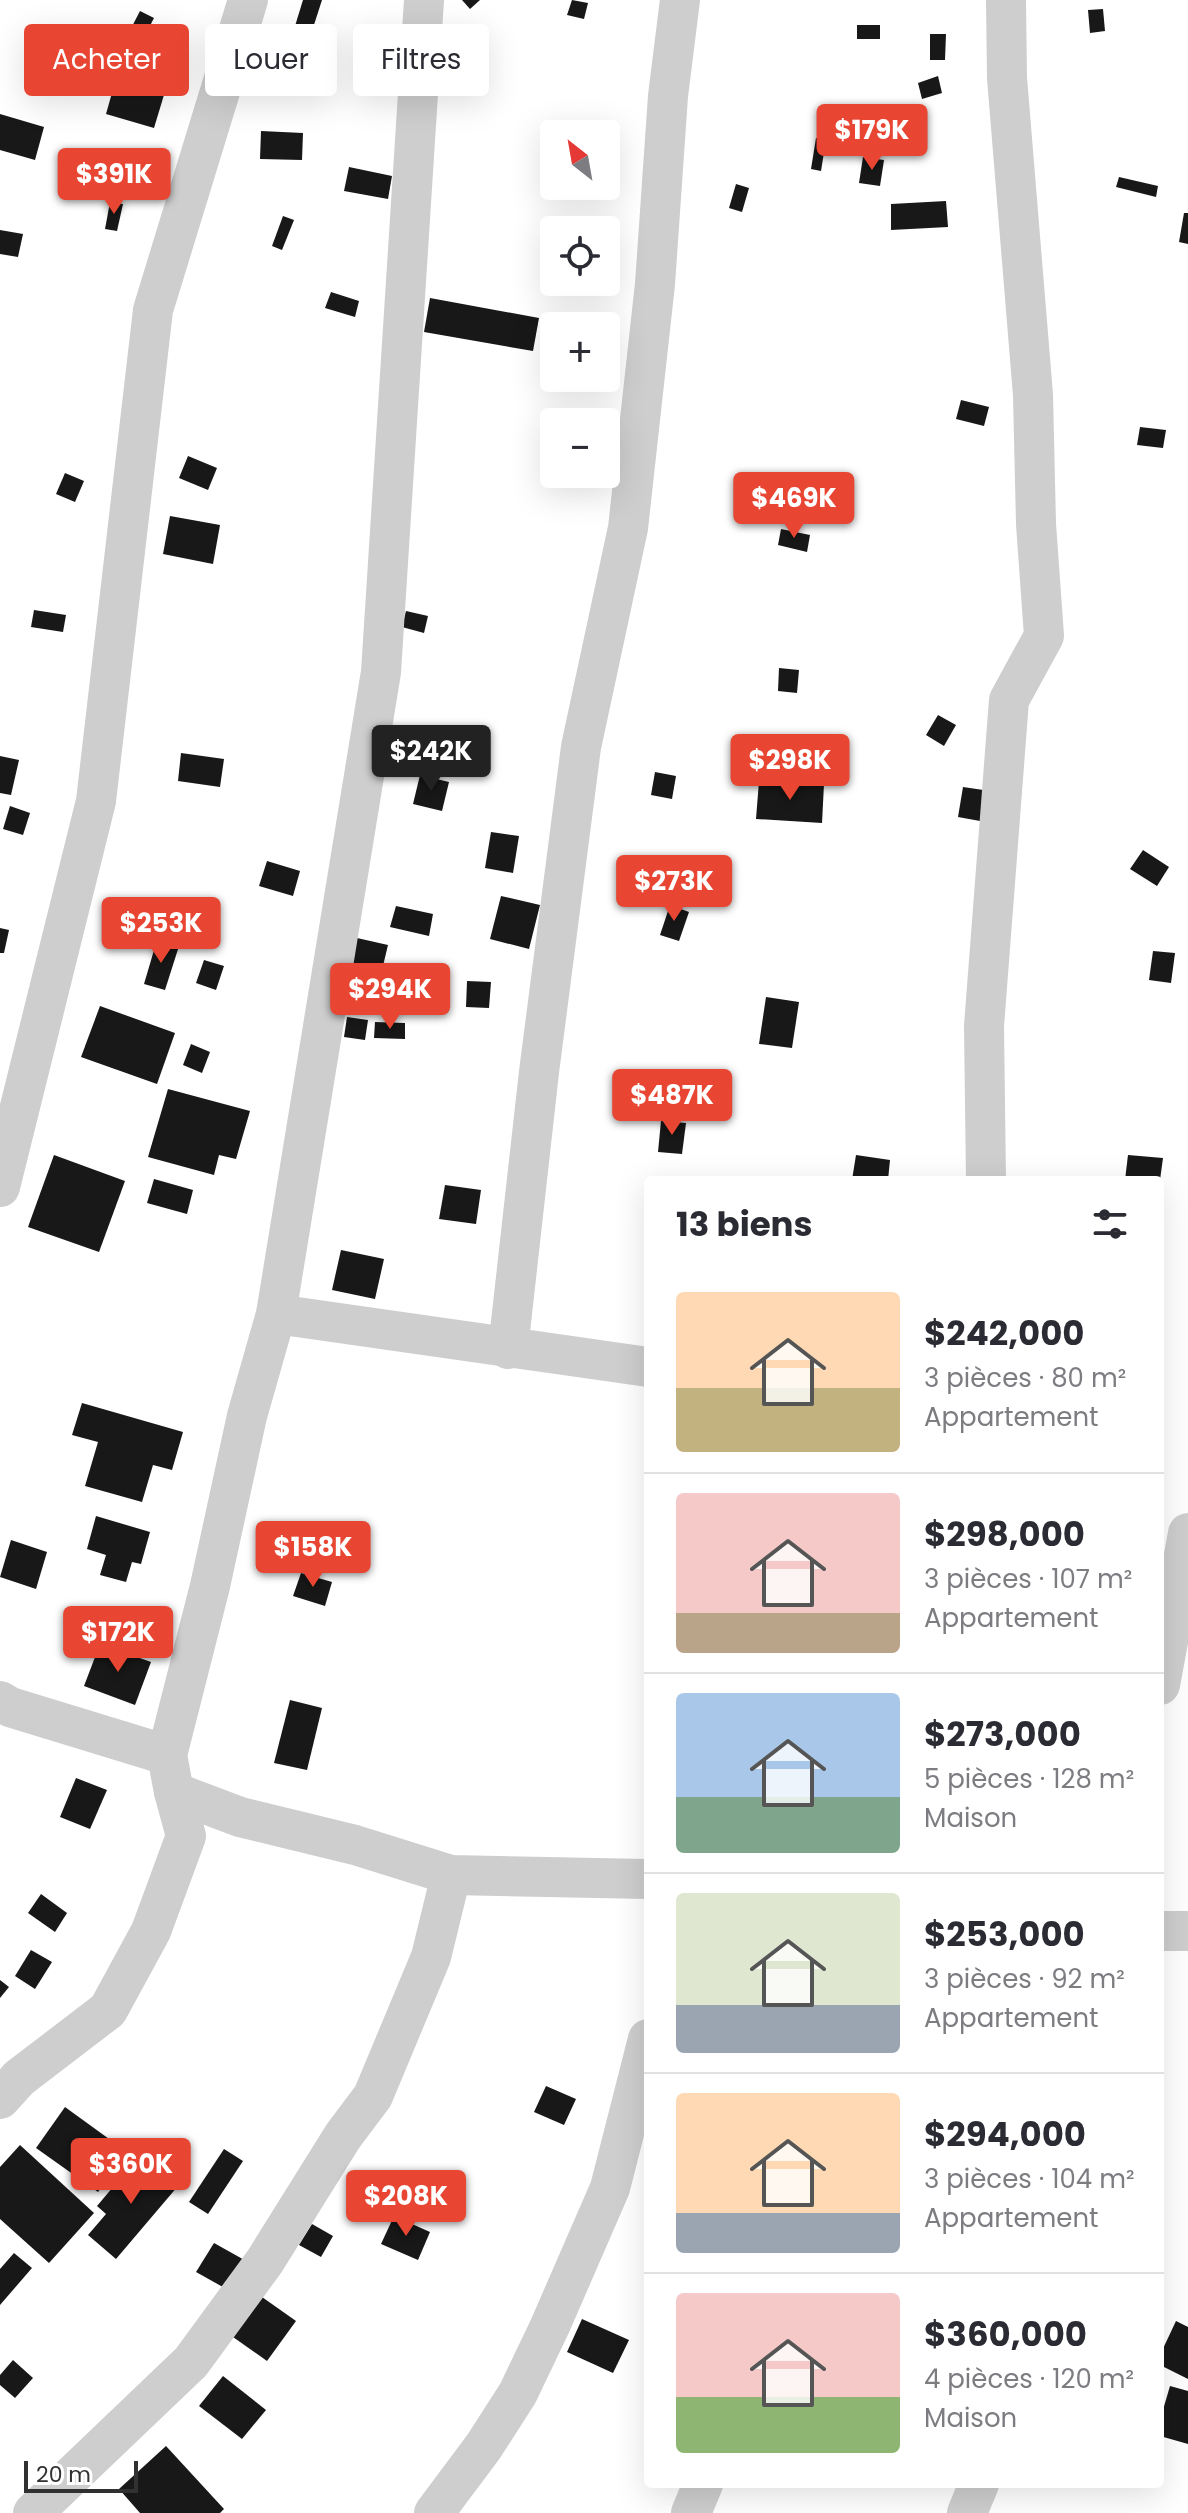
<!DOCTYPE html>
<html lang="fr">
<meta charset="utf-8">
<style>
body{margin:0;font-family:Poppins,sans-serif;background:#f2f2f3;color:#2b2b33;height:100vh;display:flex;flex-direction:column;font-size:30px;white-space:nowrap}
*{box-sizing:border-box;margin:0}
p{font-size:26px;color:#7c7c81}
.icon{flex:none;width:44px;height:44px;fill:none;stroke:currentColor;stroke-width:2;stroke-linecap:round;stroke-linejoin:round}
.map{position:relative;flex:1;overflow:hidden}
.side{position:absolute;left:644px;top:1176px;width:520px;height:1312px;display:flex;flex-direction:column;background:#fff;border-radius:8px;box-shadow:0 8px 32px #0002}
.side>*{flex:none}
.banner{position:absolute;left:24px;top:24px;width:500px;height:72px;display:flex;gap:16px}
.needle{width:52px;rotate:329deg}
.buttons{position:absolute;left:540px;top:120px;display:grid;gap:16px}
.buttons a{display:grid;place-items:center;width:80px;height:80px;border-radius:8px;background:#fff;box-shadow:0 8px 32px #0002;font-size:40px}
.scale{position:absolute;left:24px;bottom:20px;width:114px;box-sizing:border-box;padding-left:8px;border:4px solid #313131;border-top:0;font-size:22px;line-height:28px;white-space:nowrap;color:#313131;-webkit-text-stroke:6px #fff;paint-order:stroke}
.price{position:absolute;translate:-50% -68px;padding:0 18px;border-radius:8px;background:#e84633;color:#fff;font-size:26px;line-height:52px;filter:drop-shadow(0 2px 4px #0008)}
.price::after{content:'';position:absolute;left:50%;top:48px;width:24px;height:18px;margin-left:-12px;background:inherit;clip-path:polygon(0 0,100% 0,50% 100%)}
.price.active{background:#222;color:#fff}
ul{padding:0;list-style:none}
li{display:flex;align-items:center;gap:24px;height:200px;padding:0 32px}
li+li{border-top:2px solid #e1e1e2}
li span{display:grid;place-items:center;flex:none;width:224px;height:160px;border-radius:8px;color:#555}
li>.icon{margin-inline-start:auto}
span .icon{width:96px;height:96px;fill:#fffc;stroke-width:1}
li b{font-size:34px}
h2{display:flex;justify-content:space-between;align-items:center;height:96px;padding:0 32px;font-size:34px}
.pill{padding:0 28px;border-radius:8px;background:#fff;box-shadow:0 8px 32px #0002;font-size:28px;line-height:72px}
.pill.active{background:#e84633;color:#fff}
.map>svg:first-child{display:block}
.building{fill:#181818}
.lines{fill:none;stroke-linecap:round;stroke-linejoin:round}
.street{stroke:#cecece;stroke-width:40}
</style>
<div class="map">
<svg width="1188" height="2513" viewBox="0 0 1188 2513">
<rect width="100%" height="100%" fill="#fff"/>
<g class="building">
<polygon points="303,0 322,0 312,31 295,26"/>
<polygon points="462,0 480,0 470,9"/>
<polygon points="572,0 588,3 584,19 567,15"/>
<polygon points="1103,9 1105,31 1090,33 1088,10"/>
<polygon points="140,11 154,18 138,49 124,42"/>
<rect x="857" y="25" width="23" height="14"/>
<polygon points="930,34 946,34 945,60 930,60"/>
<polygon points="71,46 104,49 103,63 69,60"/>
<polygon points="121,61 170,75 154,128 106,114"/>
<polygon points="938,76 942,93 922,99 918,83"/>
<polygon points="0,114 44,127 35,160 0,150"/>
<polygon points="261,131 303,133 302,160 260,159"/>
<polygon points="816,138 826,140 821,171 811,169"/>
<polygon points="863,157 884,160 880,186 859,183"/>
<polygon points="349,167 392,176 388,199 344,191"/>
<polygon points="1119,177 1158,186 1156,197 1116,187"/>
<polygon points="736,184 749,188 742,212 729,208"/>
<polygon points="946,201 948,227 891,230 891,204"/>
<polygon points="110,202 123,204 117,231 105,229"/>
<polygon points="1184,213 1188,213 1188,244 1179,242"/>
<polygon points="283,216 294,220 282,250 272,246"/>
<polygon points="0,230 23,234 18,257 0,254"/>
<polygon points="331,292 359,301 355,317 325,308"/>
<polygon points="430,298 539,318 533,351 424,332"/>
<polygon points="961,400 989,407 984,426 956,419"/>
<polygon points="1140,427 1166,430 1163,448 1137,445"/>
<polygon points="188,456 217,468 208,490 179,478"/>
<polygon points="65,473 84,481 75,502 56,494"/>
<polygon points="170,516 220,525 213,564 163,554"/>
<polygon points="781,529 810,535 807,552 778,545"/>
<polygon points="34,610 66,615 63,632 31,627"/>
<polygon points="406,611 428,616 424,633 402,627"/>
<polygon points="779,668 799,670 797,693 778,691"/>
<polygon points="938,715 956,725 944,746 926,735"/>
<polygon points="181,753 224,759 220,787 178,781"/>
<polygon points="0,756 19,760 11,795 0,793"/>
<polygon points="655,772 676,776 672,799 651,795"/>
<polygon points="420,775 449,782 442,811 413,804"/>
<polygon points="759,781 824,784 822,823 756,819"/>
<polygon points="963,787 997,792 991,823 958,817"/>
<polygon points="10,806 30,813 23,835 3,829"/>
<polygon points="491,832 519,836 513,873 485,868"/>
<polygon points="1143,850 1169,867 1157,886 1130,869"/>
<polygon points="267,861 300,871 293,896 259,886"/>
<polygon points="501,896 540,905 529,949 490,939"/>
<polygon points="670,905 689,912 679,941 660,935"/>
<polygon points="396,906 433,914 429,936 390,927"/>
<polygon points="0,928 9,930 4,953 0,953"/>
<polygon points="357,938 388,945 382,970 351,963"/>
<polygon points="157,940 179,946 165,990 144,984"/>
<polygon points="1153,951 1175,953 1171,983 1149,980"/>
<polygon points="204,960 224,966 216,990 196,983"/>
<polygon points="467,981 491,982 489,1008 466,1007"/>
<polygon points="766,997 799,1002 792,1048 759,1044"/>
<polygon points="100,1006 175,1033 157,1084 81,1057"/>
<polygon points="347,1017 368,1020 365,1040 344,1037"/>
<polygon points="375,1022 405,1023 405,1039 374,1038"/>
<polygon points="191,1044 210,1052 202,1073 183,1065"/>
<polygon points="168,1089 250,1111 236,1159 219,1155 214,1175 148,1157"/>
<polygon points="661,1121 686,1123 682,1154 658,1152"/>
<polygon points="54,1155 125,1181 99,1252 28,1227"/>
<polygon points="856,1155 890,1160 888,1180 852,1180"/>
<polygon points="1128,1155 1163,1158 1160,1180 1125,1180"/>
<polygon points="154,1179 193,1190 187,1214 147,1203"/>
<polygon points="445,1185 481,1190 476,1224 439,1219"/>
<polygon points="341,1250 384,1259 375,1299 332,1290"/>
<polygon points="82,1403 183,1432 172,1470 153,1465 142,1502 85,1486 98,1442 72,1435"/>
<polygon points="96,1516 150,1532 141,1564 132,1562 126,1582 100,1575 106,1555 87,1549"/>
<polygon points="11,1540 47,1552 36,1589 0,1577"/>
<polygon points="301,1573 332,1582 325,1606 293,1596"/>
<polygon points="100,1644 151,1662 135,1705 84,1686"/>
<polygon points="290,1700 322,1708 307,1770 274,1763"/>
<polygon points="76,1778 107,1790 90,1829 60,1817"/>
<polygon points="41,1894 67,1913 55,1932 28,1913"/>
<polygon points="31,1950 52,1962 35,1989 15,1976"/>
<polygon points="0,1980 9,1987 0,1998"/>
<polygon points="546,2086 576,2099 564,2125 534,2112"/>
<polygon points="65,2107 127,2152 98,2192 36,2148"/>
<polygon points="20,2145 94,2213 49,2263 0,2219 0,2167"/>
<polygon points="224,2149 243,2161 208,2214 189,2202"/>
<polygon points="140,2155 178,2186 116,2259 88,2235 106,2214 97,2206"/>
<polygon points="394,2216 430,2232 418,2260 381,2244"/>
<polygon points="312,2224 333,2236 321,2257 299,2245"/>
<polygon points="214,2243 248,2262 230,2291 196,2272"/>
<polygon points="14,2253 32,2268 0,2305 0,2269"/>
<polygon points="262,2297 296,2321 267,2361 233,2337"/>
<polygon points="582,2319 629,2340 613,2373 567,2352"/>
<polygon points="1176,2321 1188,2327 1188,2379 1160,2365 1160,2355"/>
<polygon points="13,2360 33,2378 15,2398 0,2385 0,2375"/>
<polygon points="223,2376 266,2410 242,2439 199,2406"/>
<polygon points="1170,2386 1188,2391 1188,2444 1160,2436 1160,2420"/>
<polygon points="166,2446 224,2509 220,2513 140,2513 119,2489"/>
</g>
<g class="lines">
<g class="street">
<polyline points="986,1180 984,1026 1009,700 1044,636 1036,524 1033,395 1007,78 1006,0"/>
<polyline points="0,1187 96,801 153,310 248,0"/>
<polyline points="276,1314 648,1367"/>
<polyline points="508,1349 539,1072 581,747 628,528 655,284 668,96 680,0"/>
<polyline points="1160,1685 1188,1533"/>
<polyline points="0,1701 10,1707 167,1755 174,1792 240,1817 355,1845 451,1875 648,1879"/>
<polyline points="167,1755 210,1586 247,1416 276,1314 381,672 424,0"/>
<polyline points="1160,1931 1188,1931"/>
<polyline points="0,2099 19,2078 108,2010 151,1931 186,1836 174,1792"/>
<polyline points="33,2513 191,2362 265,2261 343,2136 373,2096 431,1957 451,1875"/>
<polyline points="434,2513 484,2446 518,2393 550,2326 610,2188 648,2039"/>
<polyline points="691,2513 703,2484"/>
<polyline points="967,2513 979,2484"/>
</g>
</g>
</svg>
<div class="buttons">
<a><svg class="needle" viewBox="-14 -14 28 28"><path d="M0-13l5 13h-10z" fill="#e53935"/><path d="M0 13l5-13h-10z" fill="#7c7c81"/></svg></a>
<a><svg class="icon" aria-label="locate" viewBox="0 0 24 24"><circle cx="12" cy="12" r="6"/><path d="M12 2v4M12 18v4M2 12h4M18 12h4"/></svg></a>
<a>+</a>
<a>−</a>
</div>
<div class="scale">20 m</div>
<b class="price" style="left:872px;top:172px">$179K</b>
<b class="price" style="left:114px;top:216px">$391K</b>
<b class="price" style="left:794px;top:540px">$469K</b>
<b class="price active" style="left:431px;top:793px">$242K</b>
<b class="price" style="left:790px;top:802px">$298K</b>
<b class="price" style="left:674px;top:923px">$273K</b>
<b class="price" style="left:161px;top:965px">$253K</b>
<b class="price" style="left:390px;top:1031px">$294K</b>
<b class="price" style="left:672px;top:1137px">$487K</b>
<b class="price" style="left:313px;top:1589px">$158K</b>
<b class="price" style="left:118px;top:1674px">$172K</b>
<b class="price" style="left:131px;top:2206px">$360K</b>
<b class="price" style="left:406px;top:2238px">$208K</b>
<div class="banner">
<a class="pill active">Acheter</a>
<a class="pill">Louer</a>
<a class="pill">Filtres</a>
</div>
<section class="side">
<h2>13 biens<svg class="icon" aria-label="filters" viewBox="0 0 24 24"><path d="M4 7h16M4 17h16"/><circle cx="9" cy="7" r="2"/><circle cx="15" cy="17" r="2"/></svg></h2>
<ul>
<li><span style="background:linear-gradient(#ffd9b3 60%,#c2b280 0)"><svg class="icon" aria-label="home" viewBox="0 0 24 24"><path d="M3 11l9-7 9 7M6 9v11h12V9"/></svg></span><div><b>$242,000</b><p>3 pièces · 80 m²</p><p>Appartement</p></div></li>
<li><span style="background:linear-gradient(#f6c9c9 75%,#b9a48a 0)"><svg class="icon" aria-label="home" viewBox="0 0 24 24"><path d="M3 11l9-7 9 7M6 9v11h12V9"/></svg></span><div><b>$298,000</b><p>3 pièces · 107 m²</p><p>Appartement</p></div></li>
<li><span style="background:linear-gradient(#a9c7e8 65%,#7fa58c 0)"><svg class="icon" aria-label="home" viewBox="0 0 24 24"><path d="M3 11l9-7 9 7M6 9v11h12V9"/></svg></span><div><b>$273,000</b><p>5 pièces · 128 m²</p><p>Maison</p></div></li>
<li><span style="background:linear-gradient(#dfe7d0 70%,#9aa5b1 0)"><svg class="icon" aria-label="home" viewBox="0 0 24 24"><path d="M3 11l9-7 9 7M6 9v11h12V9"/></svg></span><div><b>$253,000</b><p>3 pièces · 92 m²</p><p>Appartement</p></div></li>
<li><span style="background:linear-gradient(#ffd9b3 75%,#9aa5b1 0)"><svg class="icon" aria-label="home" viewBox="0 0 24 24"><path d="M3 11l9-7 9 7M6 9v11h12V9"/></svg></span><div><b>$294,000</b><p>3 pièces · 104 m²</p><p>Appartement</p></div></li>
<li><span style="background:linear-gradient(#f6c9c9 65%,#8fb573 0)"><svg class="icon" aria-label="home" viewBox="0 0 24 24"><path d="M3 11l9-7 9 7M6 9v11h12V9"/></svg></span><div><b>$360,000</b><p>4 pièces · 120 m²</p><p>Maison</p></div></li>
</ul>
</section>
</div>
